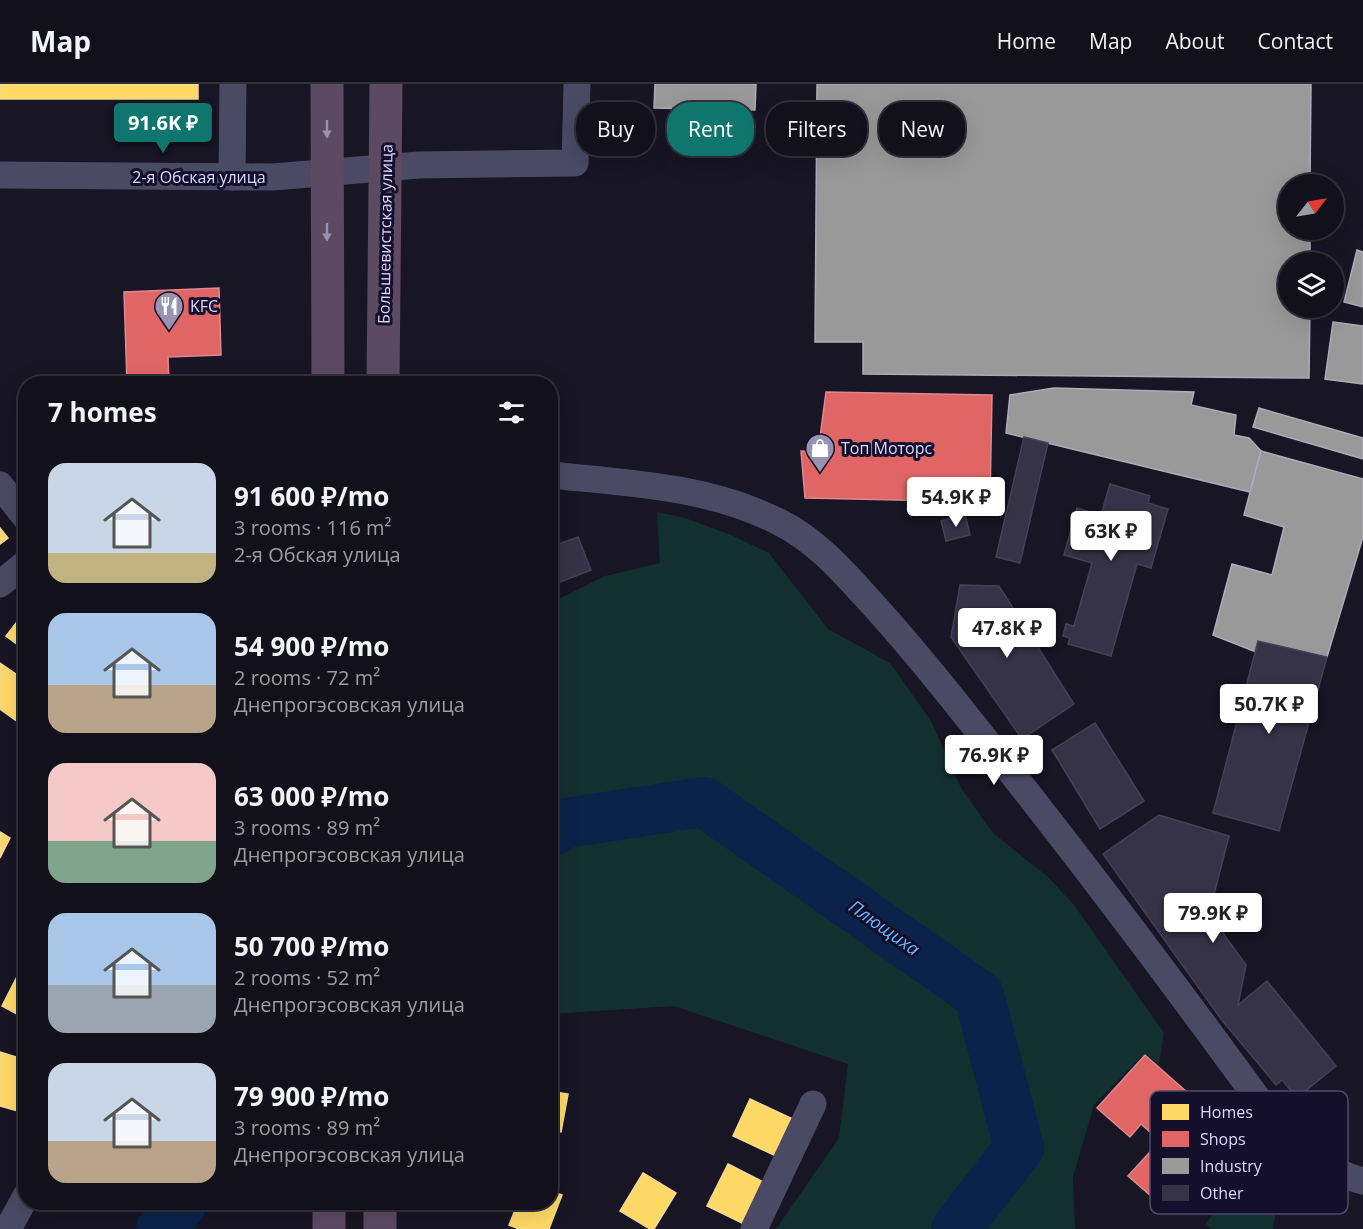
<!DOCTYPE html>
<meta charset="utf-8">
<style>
body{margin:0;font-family:"Open Sans",sans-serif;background:#1f1e28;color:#f1f3f6;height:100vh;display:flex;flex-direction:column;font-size:22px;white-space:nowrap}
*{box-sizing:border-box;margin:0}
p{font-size:20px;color:#9c9da3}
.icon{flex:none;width:33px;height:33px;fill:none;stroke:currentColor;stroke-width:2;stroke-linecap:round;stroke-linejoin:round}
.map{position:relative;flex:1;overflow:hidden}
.sheet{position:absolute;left:18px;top:292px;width:540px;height:834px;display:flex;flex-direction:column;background:#12101b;border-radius:24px;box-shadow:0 6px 24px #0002,0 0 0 2px #31303a}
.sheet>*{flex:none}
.top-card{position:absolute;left:576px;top:18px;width:570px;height:54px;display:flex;gap:12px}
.needle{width:39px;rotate:59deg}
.fabs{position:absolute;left:1278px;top:90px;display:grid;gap:12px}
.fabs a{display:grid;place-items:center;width:66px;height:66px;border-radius:50%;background:#12101b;box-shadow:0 6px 24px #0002,0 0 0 2px #31303a;font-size:30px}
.price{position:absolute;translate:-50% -51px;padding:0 14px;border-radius:6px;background:#fff;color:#222;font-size:20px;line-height:39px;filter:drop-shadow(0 2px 3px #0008)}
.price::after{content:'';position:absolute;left:50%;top:36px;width:18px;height:14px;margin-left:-9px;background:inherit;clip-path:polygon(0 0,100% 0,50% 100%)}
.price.selected{background:#0f766e;color:#fff}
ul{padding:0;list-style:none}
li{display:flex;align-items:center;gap:18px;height:150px;padding:0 30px}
li span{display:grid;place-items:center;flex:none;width:168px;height:120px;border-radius:18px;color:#555}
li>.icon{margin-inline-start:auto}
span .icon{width:72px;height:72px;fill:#fffc;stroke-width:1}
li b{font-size:26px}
h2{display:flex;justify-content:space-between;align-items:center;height:72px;padding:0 30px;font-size:26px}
.chip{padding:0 21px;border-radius:24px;background:#12101b;box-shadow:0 6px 24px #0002,0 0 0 2px #31303a;font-size:21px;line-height:54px}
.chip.selected{background:#0f766e;color:#fff}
header{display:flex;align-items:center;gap:36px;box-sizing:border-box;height:84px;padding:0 30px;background:#12101b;border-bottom:2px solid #31303a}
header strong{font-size:28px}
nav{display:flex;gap:33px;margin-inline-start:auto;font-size:21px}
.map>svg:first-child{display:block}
.green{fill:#133031}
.homes{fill:#ffd966;stroke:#f4d994;stroke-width:1.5}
.shops{fill:#e06666;stroke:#df8894;stroke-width:1.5}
.industry{fill:#999;stroke:#adacb8;stroke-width:1.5}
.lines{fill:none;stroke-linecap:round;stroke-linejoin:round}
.river{stroke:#0b224a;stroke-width:50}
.building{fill:#363346;stroke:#454058;stroke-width:1.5}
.minor{stroke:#4b4a65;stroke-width:27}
.highway{stroke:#5c4a62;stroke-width:33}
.oneway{fill:#9c91b0}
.labels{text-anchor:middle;stroke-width:6;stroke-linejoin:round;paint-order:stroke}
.street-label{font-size:16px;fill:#dcd8ff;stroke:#140f2a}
.poi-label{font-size:16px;fill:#dcd8ff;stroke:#140f2a;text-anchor:start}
.water-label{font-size:18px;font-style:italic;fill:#66b8ff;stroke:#140f2a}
.key{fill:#140f2a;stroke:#504b6a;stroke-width:1.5}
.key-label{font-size:16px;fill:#dcd8ff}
</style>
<header>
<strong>Map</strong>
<nav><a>Home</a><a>Map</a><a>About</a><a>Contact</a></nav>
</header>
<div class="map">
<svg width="1363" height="1145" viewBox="0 0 1363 1145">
<rect width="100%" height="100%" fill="#181524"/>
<g class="green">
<polygon points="657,428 685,434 731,451 769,469 828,545 890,579 931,637 961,704 993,749 1048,793 1074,821 1164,949 1159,981 1145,969 1094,1021 1073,1093 1075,1145 776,1145 839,1054 848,980 674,922 551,930 551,519 605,492 660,479"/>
<polygon points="1238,1092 1276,1126 1273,1145 1211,1145 1206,1140"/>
</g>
<g class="homes">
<rect x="0" y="0" width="198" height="15"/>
<polygon points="0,444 8,454 0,460"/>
<polygon points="26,526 26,567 6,552"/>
<polygon points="0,579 26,597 26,627 18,638 0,625"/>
<polygon points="0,748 10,754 0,774"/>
<polygon points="24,879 26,880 26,935 2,922"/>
<polygon points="0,968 26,976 26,1002 18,1027 0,1022"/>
<polygon points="550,1007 568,1010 561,1048 550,1046"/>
<polygon points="750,1015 793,1035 776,1072 733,1052"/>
<polygon points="728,1080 769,1101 748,1142 707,1122"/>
<polygon points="643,1089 676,1109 654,1145 650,1145 620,1127"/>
<polygon points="550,1107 562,1111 549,1145 519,1145 509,1141 518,1119 550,1119"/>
</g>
<g class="shops">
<polygon points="219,204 221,271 168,273 169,300 127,300 124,208"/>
<polygon points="826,308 992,311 990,418 805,414 801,367 818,368"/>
<polygon points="1145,971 1213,1031 1178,1070 1184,1076 1152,1113 1128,1092 1160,1057 1141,1040 1130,1053 1097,1024"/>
</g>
<g class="industry">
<polygon points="655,0 756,0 755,26 654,24"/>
<polygon points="817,0 1311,0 1310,100 1288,100 1288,146 1310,146 1310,178 1288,178 1288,224 1310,224 1309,294 863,290 863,258 815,258"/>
<polygon points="1357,166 1363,168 1363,223 1344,218"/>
<polygon points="1333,238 1363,242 1363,300 1325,295"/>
<polygon points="1054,304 1194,308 1191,321 1236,331 1234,351 1249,354 1261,367 1250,408 1006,349 1010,311"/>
<polygon points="1259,324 1363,354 1363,375 1253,343"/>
<polygon points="1261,367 1363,395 1363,453 1327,573 1258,557 1256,568 1213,551 1232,480 1272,491 1284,443 1244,431"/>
</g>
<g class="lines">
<g class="river">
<polyline points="550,748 566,739 704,718 979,911 1019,1064 956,1145"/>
<polyline points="161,1145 182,1119"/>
</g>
</g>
<g class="building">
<polygon points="1024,353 1048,359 1020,479 996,473"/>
<polygon points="1110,400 1150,412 1148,419 1168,425 1151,484 1137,480 1111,572 1068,560 1070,554 1063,552 1066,540 1074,542 1092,479 1064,471 1077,424 1101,431"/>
<polygon points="965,430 970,451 946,457 941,437"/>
<polygon points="578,453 591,486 550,502 550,463"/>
<polygon points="960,501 999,502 1074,620 1022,655 951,553"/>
<polygon points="1258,557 1327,573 1279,747 1213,729"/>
<polygon points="1095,639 1144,717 1100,745 1052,666"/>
<polygon points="1159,731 1229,752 1209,830 1246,881 1238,921 1267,897 1336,982 1297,1014 1282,996 1276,1001 1221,935 1103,770"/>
</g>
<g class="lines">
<g class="minor">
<polyline points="0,91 273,93 419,81 575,79 577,0"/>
<polyline points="232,93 233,0"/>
<path d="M550,391c77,8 159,11 229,47 35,17 62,47 88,76 37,40 71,82 105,125 104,130 204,263 302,398 26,23 54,52 89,60"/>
<polyline points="0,401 26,434"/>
<polyline points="0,500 26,479"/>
<polyline points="8,1145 26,1112"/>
<polyline points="754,1145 813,1020"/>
</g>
<g class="highway">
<polyline points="327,0 328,300"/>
<polyline points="383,300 386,0"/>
<polyline points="329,1145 329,1119"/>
<polyline points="380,1145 380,1119"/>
</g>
</g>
<defs><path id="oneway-solid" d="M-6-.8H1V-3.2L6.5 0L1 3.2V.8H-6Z" transform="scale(1.5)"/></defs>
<g class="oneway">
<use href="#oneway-solid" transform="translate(327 45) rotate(90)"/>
<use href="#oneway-solid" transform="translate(327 148) rotate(90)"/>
</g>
<defs>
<g id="restaurant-pin" transform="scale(1.5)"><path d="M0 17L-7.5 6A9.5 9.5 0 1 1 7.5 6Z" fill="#9794b2" stroke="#140f2a"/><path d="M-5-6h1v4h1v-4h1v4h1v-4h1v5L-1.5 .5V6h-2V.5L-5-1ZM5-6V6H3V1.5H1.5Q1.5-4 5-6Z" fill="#fff"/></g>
<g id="shop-pin" transform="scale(1.5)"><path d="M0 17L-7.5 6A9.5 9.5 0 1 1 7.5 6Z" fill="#9794b2" stroke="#140f2a"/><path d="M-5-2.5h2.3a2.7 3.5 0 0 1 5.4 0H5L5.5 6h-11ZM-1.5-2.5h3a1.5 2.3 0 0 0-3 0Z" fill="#fff"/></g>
</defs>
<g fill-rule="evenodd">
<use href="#restaurant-pin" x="169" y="222"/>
<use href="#shop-pin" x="820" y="364"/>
</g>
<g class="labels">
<g class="street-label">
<text x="199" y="99">2-я Обская улица</text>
<text transform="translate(385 150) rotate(-89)" y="6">Большевистская улица</text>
</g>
<g class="poi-label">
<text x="190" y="228">KFC</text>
<text x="841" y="370">Топ Моторс</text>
</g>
<g class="water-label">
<text transform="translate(884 844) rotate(35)" y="6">Плющиха</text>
</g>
</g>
<rect x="1150" y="1007" width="198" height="123" rx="9" class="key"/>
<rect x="1162" y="1020" width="27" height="16" fill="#ffd966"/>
<rect x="1162" y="1047" width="27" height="16" fill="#e06666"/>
<rect x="1162" y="1074" width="27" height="16" fill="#999"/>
<rect x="1162" y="1101" width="27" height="16" fill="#363346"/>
<g class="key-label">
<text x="1200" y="1034">Homes</text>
<text x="1200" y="1061">Shops</text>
<text x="1200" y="1088">Industry</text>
<text x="1200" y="1115">Other</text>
</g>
</svg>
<div class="fabs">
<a><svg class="needle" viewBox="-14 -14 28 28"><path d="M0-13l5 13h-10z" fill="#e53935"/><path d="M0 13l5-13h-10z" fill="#9c9da3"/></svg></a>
<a><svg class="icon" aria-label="layers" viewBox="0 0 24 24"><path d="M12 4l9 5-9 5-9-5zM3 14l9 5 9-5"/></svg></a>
</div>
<b class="price selected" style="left:163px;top:70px">91.6K ₽</b>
<b class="price" style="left:956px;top:444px">54.9K ₽</b>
<b class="price" style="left:1111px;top:478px">63K ₽</b>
<b class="price" style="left:1007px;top:575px">47.8K ₽</b>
<b class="price" style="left:1269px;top:651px">50.7K ₽</b>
<b class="price" style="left:994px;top:702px">76.9K ₽</b>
<b class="price" style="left:1213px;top:860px">79.9K ₽</b>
<div class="top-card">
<a class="chip">Buy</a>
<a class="chip selected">Rent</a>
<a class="chip">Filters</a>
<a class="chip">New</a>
</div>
<section class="sheet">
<h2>7 homes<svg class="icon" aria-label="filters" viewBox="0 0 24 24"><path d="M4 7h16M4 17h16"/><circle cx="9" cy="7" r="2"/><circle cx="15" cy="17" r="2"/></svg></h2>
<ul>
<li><span style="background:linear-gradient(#c9d6e8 75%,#c2b280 0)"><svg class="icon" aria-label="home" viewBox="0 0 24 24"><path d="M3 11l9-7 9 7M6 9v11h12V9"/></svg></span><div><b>91 600 ₽/mo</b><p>3 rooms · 116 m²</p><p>2-я Обская улица</p></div></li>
<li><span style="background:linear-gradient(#a9c7e8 60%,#b9a48a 0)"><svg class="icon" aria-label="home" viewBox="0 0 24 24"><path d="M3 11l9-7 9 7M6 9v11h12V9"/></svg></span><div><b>54 900 ₽/mo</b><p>2 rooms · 72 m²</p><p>Днепрогэсовская улица</p></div></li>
<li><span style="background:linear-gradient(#f6c9c9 65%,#7fa58c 0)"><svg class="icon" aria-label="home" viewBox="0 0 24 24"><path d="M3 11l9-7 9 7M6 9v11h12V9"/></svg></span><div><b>63 000 ₽/mo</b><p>3 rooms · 89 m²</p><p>Днепрогэсовская улица</p></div></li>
<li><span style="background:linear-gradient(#a9c7e8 60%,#9aa5b1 0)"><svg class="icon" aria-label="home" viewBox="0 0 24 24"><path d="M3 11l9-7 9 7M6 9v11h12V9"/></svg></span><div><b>50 700 ₽/mo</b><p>2 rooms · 52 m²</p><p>Днепрогэсовская улица</p></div></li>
<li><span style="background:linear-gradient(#c9d6e8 65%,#b9a48a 0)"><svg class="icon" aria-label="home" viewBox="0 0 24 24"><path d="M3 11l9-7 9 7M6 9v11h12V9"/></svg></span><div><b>79 900 ₽/mo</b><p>3 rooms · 89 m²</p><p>Днепрогэсовская улица</p></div></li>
</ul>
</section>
</div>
